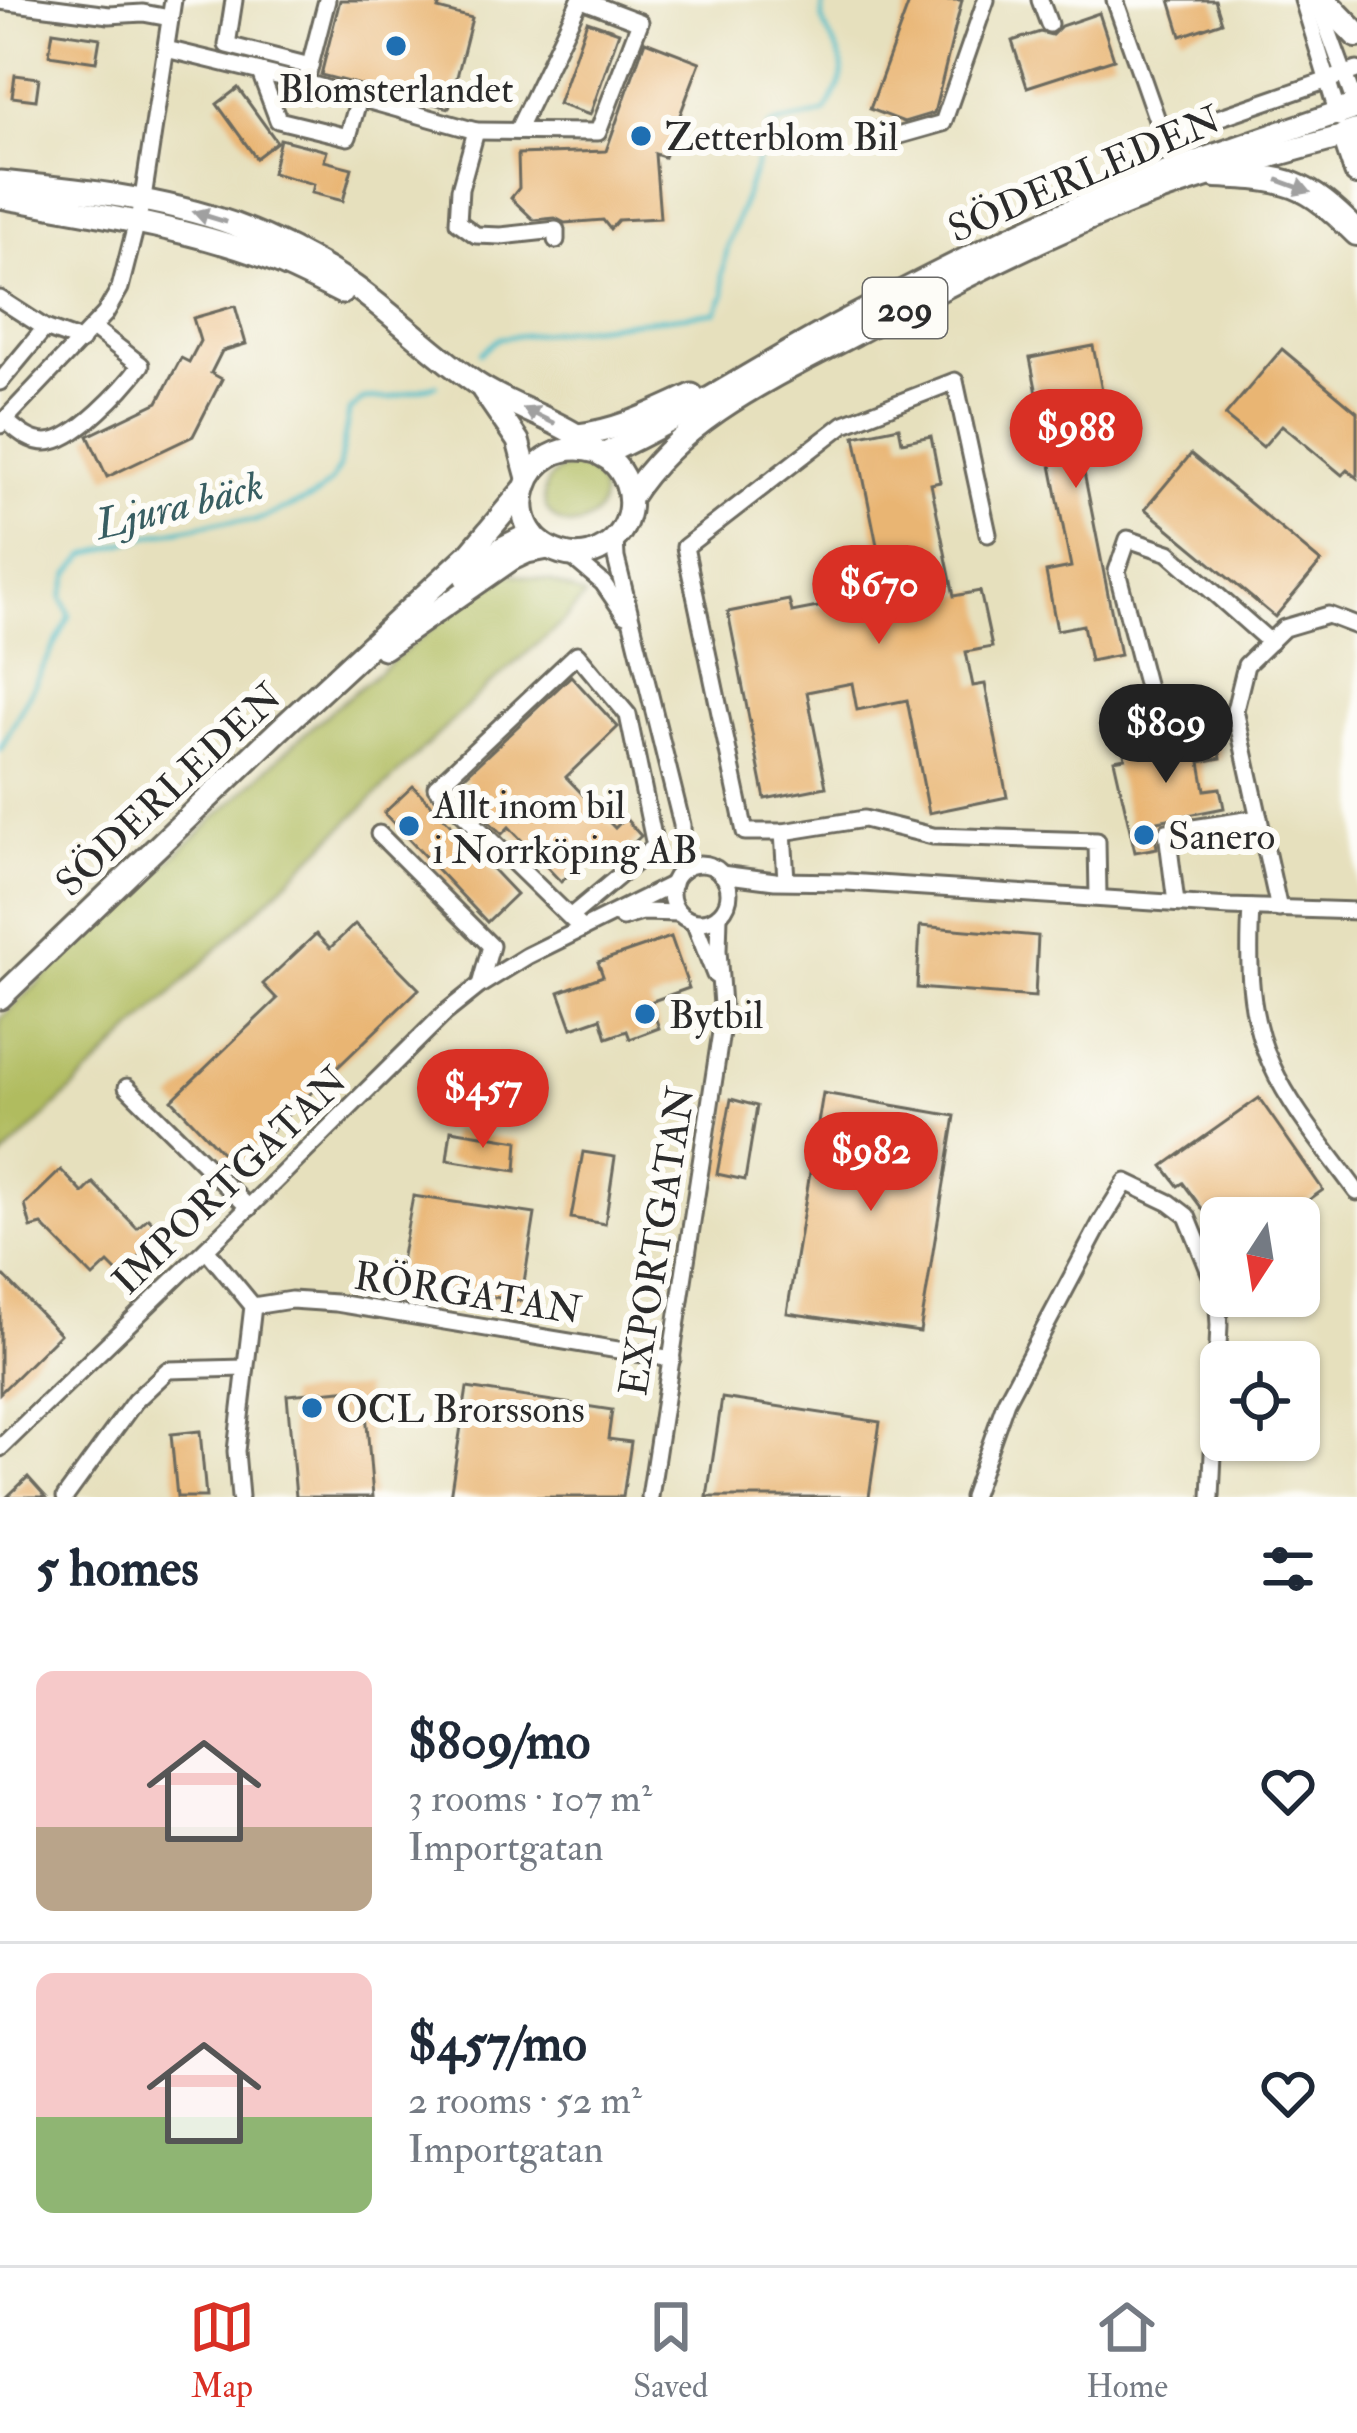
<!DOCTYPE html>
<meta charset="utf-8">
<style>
body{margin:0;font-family:"IM FELL Double Pica",serif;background:#f2f2f3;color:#1f2937;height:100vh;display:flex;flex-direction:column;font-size:45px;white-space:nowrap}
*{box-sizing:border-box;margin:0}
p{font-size:39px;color:#747a83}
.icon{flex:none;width:66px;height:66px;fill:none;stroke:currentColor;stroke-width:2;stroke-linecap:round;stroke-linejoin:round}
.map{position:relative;height:1497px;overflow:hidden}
.details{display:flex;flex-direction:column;background:#fff;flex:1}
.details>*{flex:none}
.needle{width:78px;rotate:192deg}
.buttons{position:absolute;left:1200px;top:1197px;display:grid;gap:24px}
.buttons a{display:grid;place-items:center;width:120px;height:120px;border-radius:18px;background:#fff;box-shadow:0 3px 9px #0004;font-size:60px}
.price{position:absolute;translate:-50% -102px;padding:0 27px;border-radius:42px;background:#d93025;color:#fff;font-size:39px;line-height:78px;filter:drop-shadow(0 3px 6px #0008)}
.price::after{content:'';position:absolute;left:50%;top:72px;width:36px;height:27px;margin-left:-18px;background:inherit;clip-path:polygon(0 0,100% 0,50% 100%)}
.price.current{background:#222;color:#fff}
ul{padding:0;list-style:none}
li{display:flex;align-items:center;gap:36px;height:300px;padding:0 36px}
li+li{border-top:3px solid #e0e1e3}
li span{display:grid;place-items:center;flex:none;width:336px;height:240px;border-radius:18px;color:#555}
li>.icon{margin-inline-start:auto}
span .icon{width:144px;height:144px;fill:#fffc;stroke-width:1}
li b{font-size:51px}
h2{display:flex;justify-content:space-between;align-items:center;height:144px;padding:0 36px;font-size:51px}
.menu{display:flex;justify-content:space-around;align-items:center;height:168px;border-top:3px solid #e0e1e3;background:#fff;font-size:33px;color:#747a83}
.menu a{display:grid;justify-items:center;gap:6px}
.menu .current{color:#d93025}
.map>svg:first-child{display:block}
.green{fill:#b0bc5e;stroke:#6e7444;stroke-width:3}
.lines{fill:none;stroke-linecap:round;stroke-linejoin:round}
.stream{stroke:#4fbdc8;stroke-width:4.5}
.building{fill:#e9b573}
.minor-casing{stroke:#6c6a5e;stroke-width:21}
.major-casing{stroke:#6c6a5e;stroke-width:27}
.highway-casing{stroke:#6c6a5e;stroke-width:30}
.minor{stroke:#fff;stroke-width:15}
.major{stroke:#fff;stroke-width:21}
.highway{stroke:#fff;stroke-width:24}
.oneway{fill:#a0a0a0}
.poi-dot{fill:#1f6fb2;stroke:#fdfcf7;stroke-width:4.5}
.labels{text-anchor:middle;stroke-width:12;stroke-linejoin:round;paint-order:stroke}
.shield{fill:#fdfcf7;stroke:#6a6a68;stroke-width:3}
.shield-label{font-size:36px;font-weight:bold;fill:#2b2b2b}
.poi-label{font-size:39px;fill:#2b2b2b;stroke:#fdfcf7;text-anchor:start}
.street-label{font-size:39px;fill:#2b2b2b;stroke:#fdfcf7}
.water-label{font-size:42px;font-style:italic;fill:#385e62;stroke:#fdfcf7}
</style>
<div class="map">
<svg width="1357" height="1497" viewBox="0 0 1357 1497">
<rect width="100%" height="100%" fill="#fdfcf7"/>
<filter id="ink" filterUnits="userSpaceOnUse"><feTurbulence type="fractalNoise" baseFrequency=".00833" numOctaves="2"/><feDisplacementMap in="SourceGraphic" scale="24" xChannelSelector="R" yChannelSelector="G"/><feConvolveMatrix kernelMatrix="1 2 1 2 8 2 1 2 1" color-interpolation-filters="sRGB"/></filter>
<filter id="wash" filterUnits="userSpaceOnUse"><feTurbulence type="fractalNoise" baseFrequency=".004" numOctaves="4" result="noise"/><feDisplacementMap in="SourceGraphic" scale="48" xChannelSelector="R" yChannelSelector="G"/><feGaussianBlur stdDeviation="2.7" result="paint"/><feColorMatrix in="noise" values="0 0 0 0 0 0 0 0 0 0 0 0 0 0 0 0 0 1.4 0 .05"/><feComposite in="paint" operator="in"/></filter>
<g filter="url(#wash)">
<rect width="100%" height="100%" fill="#e6e0bd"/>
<g class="green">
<circle cx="573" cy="496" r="29"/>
<polygon points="501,572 550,581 585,596 561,624 488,686 0,1160 0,1019 314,725"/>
</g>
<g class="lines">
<g class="stream">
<path d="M481,353l18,-15 217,-26 9,-18 -3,-19 6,-30 42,-119c18,-7 37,-6 55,-14 6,-10 15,-24 17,-37 4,-30 -30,-45 -17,-75"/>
<polyline points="0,750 70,616 62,597 70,573 86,555 149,536 218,522 255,521 314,497 331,482 339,467 349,412 363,399 390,398 436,385"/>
</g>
</g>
<g id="blocks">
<g class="building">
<polygon points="340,0 441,0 438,9 472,18 449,108 321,75"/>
<polygon points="910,0 962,0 934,113 904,122 870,109"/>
<polygon points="1170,0 1215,0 1222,22 1181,36"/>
<polygon points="1099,13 1114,59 1027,87 1012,41 1040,32 1052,35 1061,26"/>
<polygon points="587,21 619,32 590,115 558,104"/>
<polygon points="53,31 100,38 96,62 49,55"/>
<polygon points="645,41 700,62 664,157 655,154 660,218 618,220 610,229 603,220 565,223 555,218 534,220 511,198 519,188 518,154 606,151"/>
<polygon points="15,75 39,78 36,100 12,97"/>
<polygon points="238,88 277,142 256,158 217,104"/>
<polygon points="280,139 327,151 324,161 352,168 343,201 312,193 314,184 272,173"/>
<polygon points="235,306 246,344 222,351 211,373 222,379 193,436 107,477 88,436 158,402 181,358 189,362 200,341 193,318"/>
<polygon points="1093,346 1112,441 1079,447 1120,655 1090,661 1083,625 1057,630 1046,572 1071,567 1030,358"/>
<polygon points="1282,349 1357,412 1357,478 1347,470 1342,475 1282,425 1263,447 1225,416"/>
<polygon points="899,427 902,442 931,436 940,482 931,484 954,596 980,591 992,647 966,652 973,686 985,684 1007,797 929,813 907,700 857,710 852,683 807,692 826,787 765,799 728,612 789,600 792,612 864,598 862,584 884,580 855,436"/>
<polygon points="1191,454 1321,562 1275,617 1145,509"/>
<polygon points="571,676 618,727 566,777 615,828 625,818 641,836 619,857 611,849 602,859 594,851 561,882 509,827 502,834 477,810 486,802 463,778"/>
<polygon points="1216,735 1221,758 1200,762 1205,790 1220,788 1224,808 1153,822 1157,848 1135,852 1114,760 1125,758 1124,753"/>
<polygon points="413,786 456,830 460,827 484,851 479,855 516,894 487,922 384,813"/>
<polygon points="355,924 419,989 235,1166 172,1100 277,999 263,984 316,934 330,948"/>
<polygon points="920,926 1038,936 1035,997 917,988"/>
<polygon points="671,937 689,988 650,1002 659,1028 630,1039 627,1031 607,1038 601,1018 572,1028 559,992 603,976 598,962"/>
<polygon points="823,1093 955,1116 920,1332 787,1313"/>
<polygon points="1259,1098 1323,1190 1283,1218 1221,1218 1221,1234 1183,1183 1178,1186 1163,1166"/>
<polygon points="731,1099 757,1106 745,1180 717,1174"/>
<polygon points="451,1130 518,1141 516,1171 447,1160"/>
<polygon points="583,1152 615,1157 605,1224 571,1218"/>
<polygon points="61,1170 83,1193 93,1183 137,1228 148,1218 164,1234 120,1275 108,1263 93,1277 42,1225 31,1228 25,1205"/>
<polygon points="413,1196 535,1214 521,1301 397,1283"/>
<polygon points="0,1272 60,1334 0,1393"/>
<polygon points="364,1388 373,1497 296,1497 287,1395"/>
<polygon points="467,1388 612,1410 608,1439 631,1442 623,1497 450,1497"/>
<polygon points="722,1398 880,1422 869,1497 707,1497"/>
<polygon points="200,1431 206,1497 177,1497 171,1434"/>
<polygon points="28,1477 46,1497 7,1497"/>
</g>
</g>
</g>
<g filter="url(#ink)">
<use href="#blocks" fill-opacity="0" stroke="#6c6a5e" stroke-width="3"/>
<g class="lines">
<g class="minor-casing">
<g id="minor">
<polyline points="234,0 227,45 310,66"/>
<polyline points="1040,0 1049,24"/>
<polyline points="1115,0 1170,157"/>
<polyline points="1303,0 1339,118"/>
<polyline points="1317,0 1357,109"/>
<polyline points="0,1 109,15 143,13 170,18"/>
<polyline points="166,49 306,83 476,131 460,189 458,222 476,235 501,236 556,230 556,240"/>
<polyline points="260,72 278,120 348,137 359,98"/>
<polyline points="308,73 327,0"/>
<polyline points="476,131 598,132 640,22 582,0"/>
<polyline points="517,131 580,0"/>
<polyline points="875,131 890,138 943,123 986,0"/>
<polyline points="1163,137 1357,70"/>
<polyline points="0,299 45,328 81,341"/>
<polyline points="0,382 45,328"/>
<path d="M5,420c12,10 24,22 41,22 29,0 79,-55 95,-77l-48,-37"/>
<polyline points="0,425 105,314 120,288 143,198 173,0"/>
<polyline points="615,539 616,558 682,825 683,870"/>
<polyline points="571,556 603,583 625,615"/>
<polyline points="1159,734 1117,571 1128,539 1169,553 1270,642"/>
<polyline points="783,832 864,819 933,836 1097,841 1098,897"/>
<polyline points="379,834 491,946 480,985"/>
<circle cx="700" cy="893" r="29"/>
<polyline points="721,874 775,881 847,882 1230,907 1357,911"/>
<polyline points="786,880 783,832 745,832 685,547 844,424 955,381 988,534"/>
<polyline points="1176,903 1167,832 1259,818"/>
<path d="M1251,908c-3,53 -3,109 21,158 20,44 57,87 85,126"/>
<polyline points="1279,909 1235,710 1246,665 1284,628 1328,615 1357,626"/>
<polyline points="570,917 655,846 628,715 577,654 436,787 582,929"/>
<polyline points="622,918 642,912 679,913"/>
<polyline points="694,922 715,975"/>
<polyline points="127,1087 249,1208"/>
<polyline points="206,1249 253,1306 236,1451 240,1497"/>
<polyline points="253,1306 291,1300 336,1303 672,1359"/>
<polyline points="0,1448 241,1215 445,1013 480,985 527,956 673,884"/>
<polyline points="65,1497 135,1401 168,1370 245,1368"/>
<polyline points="650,1497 723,1019 718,950 719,915"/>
<polyline points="972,1497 1006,1401 1100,1224 1126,1182 1170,1203 1187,1216 1217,1290 1219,1325 1211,1497"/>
</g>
</g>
<g class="major-casing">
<g id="major">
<path d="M0,182c80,8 157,15 233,42 43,16 85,37 122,63 42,30 79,68 122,97 30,20 67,31 98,50 8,5 13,11 21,17 4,4 10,6 15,10 14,12 21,32 18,50 -5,31 -38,52 -68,42 -68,-21 -38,-122 35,-101"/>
<path d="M0,197c86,16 174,28 257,57 29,10 58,25 85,39"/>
<polyline points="483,390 518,441 528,478"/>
<path d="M578,435c42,-5 76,-23 114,-40"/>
<path d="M602,455c89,-40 169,-97 256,-141 81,-42 162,-84 247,-118 76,-31 155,-56 232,-83"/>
<path d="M630,498c52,-81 143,-121 225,-164 94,-49 189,-99 289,-137 65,-24 134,-43 201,-61"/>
<polyline points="465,577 502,548 532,533"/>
<polyline points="384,648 512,559 527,552 548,548"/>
<polyline points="0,998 277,732 469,554 523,490"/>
</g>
</g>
<g class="highway-casing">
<g id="highway">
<polyline points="1323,0 1357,35"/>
<polyline points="1337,113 1357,106"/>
<polyline points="1357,132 1345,136 1357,172"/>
<path d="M1216,175c73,3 89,6 141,58"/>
</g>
</g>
<use href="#minor" class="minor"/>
<use href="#major" class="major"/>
<use href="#highway" class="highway"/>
</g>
<defs><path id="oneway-solid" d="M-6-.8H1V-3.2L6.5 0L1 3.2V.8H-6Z" transform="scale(3)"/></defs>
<g class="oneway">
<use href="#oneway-solid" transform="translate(1294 186) rotate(20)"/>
<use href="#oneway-solid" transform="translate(210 217) rotate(-163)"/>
<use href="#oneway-solid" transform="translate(539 416) rotate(-154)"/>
</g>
</g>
<g class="poi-dot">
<circle cx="396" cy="46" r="12"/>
<circle cx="641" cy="136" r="12"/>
<circle cx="409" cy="826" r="12"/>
<circle cx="1144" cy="835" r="12"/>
<circle cx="645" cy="1014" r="12"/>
<circle cx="312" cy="1408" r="12"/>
</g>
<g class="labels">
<rect class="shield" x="863" y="278" width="84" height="60" rx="9"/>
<g class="shield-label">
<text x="905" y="321">209</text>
</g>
<g class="poi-label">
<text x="396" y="102" text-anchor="middle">Blomsterlandet</text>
<text x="665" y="150">Zetterblom Bil</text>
<text x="433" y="818">Allt inom bil<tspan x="433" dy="45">i Norrköping AB</tspan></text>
<text x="1168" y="849">Sanero</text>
<text x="669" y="1028">Bytbil</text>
<text x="336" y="1422">OCL Brorssons</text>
</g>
<g class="street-label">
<text transform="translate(1084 173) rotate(-23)" y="14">SÖDERLEDEN</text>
<text transform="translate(168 789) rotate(-43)" y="14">SÖDERLEDEN</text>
<text transform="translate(229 1180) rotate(-44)" y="14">IMPORTGATAN</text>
<text transform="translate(656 1241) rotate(-81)" y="14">EXPORTGATAN</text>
<text transform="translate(468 1292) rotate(9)" y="14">RÖRGATAN</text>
</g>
<g class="water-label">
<text transform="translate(179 504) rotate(-14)" y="15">Ljura bäck</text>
</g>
</g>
</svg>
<div class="buttons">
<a><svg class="needle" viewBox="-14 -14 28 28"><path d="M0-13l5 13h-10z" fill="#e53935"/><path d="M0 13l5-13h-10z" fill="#747a83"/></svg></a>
<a><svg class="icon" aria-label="locate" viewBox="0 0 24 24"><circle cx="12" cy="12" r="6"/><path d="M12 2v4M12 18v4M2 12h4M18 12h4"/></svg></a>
</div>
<b class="price" style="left:1076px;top:491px">$988</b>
<b class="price" style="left:879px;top:647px">$670</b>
<b class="price current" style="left:1166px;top:786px">$809</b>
<b class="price" style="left:483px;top:1151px">$457</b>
<b class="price" style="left:871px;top:1214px">$982</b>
</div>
<section class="details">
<h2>5 homes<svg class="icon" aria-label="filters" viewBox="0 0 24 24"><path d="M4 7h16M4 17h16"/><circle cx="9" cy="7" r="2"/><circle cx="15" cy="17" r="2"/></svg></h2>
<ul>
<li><span style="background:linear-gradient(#f6c9c9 65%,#b9a48a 0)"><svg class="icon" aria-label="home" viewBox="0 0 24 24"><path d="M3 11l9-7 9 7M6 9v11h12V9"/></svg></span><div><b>$809/mo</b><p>3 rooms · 107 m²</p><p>Importgatan</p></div><svg class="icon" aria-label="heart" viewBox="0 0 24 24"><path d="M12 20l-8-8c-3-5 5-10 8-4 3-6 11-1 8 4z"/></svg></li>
<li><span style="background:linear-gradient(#f6c9c9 60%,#8fb573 0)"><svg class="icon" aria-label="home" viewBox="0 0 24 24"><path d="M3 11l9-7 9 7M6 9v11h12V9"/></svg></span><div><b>$457/mo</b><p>2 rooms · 52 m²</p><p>Importgatan</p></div><svg class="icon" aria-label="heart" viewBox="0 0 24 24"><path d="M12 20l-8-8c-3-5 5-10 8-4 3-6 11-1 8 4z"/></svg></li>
</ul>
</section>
<nav class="menu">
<a class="current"><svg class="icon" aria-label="map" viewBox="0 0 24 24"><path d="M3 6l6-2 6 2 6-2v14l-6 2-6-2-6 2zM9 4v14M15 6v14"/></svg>Map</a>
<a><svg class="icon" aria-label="saved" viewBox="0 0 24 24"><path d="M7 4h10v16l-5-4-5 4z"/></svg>Saved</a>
<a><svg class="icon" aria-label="home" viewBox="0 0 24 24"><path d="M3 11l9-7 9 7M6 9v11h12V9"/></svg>Home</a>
</nav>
